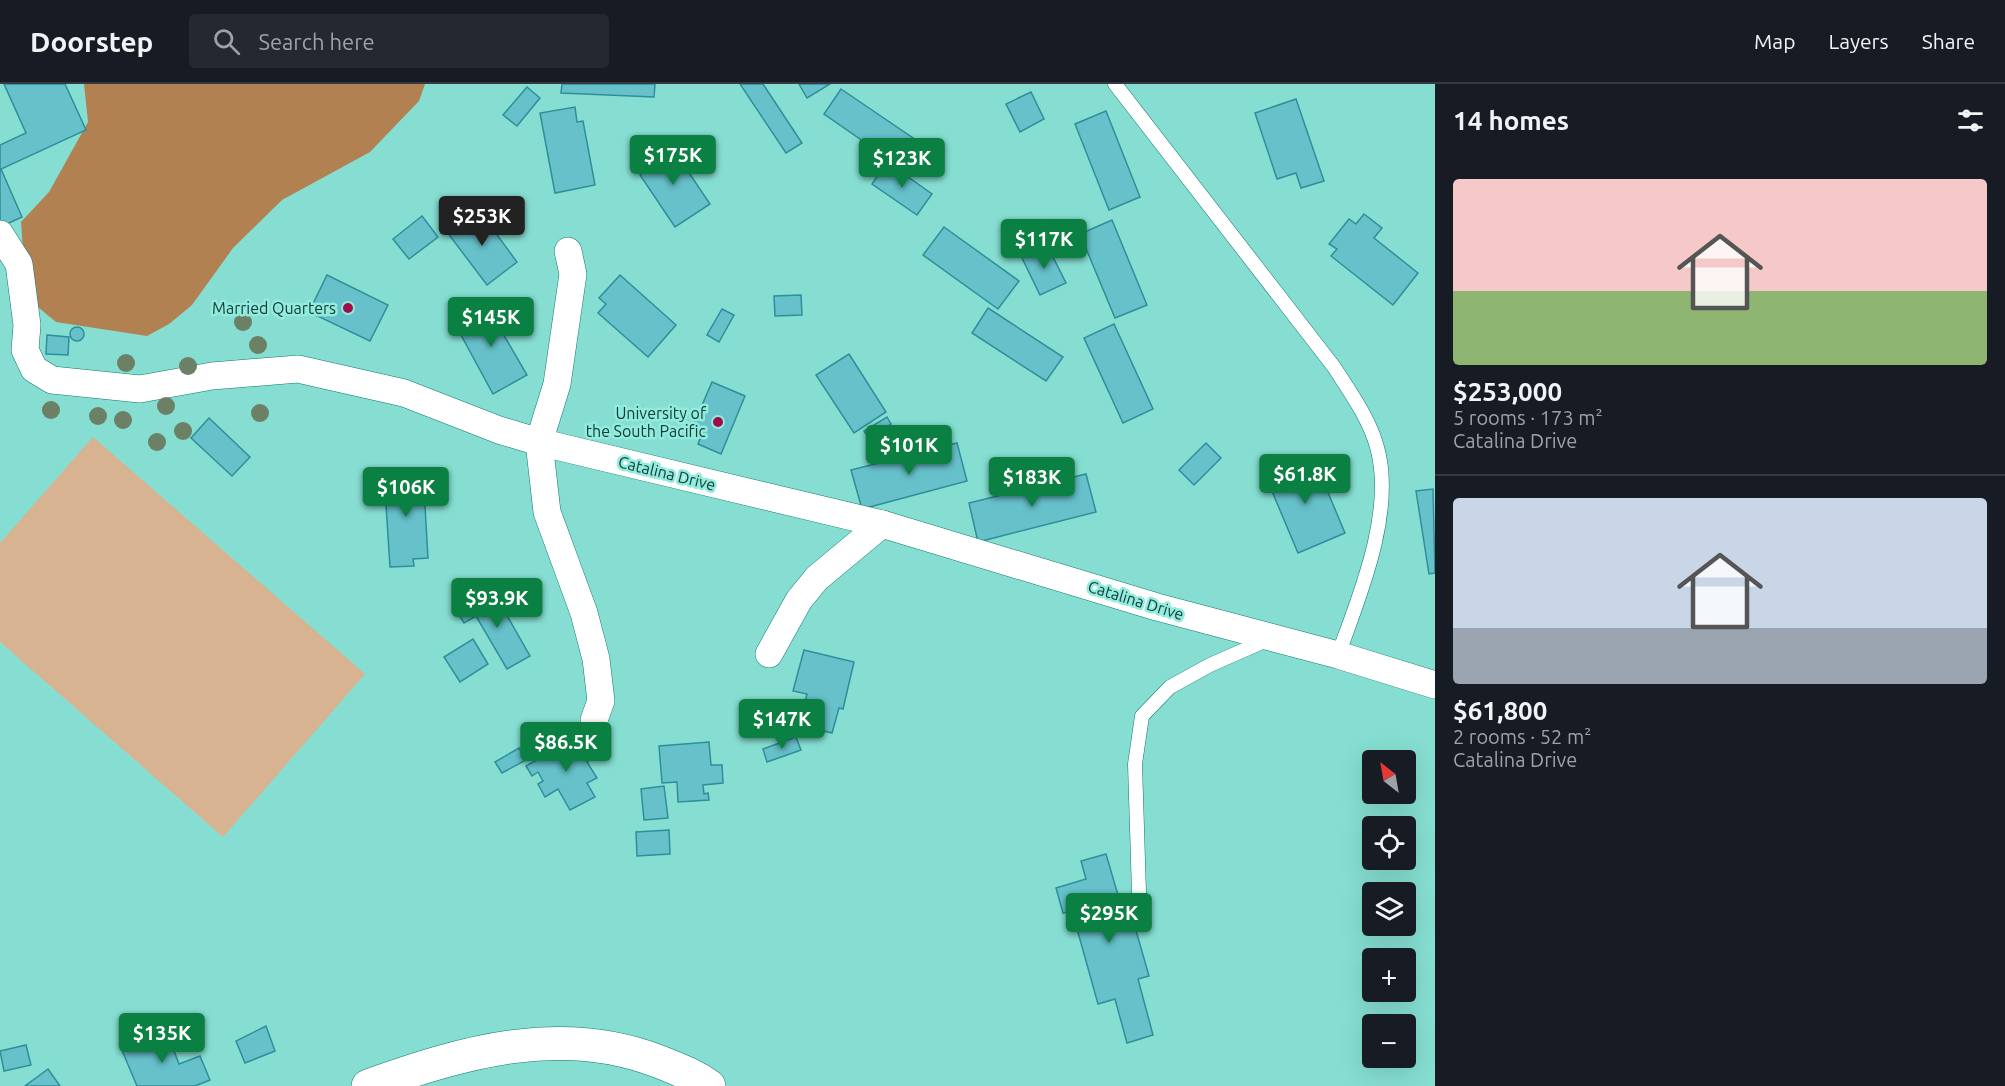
<!DOCTYPE html>
<meta charset="utf-8">
<style>
body{margin:0;font-family:Ubuntu,sans-serif;background:#242831;color:#f1f3f6;height:100vh;display:flex;flex-direction:column;font-size:22px;white-space:nowrap}
*{box-sizing:border-box;margin:0}
p{font-size:20px;color:#9ea1a6}
.icon{flex:none;width:33px;height:33px;fill:none;stroke:currentColor;stroke-width:2;stroke-linecap:round;stroke-linejoin:round}
.map{position:relative;flex:1;overflow:hidden}
.details{display:flex;flex-direction:column;background:#171b24;width:570px}
.details>*{flex:none}
.needle{width:39px;rotate:329deg}
.controls{position:absolute;left:1362px;top:666px;display:grid;gap:12px}
.controls a{display:grid;place-items:center;width:54px;height:54px;border-radius:6px;background:#171b24;box-shadow:0 6px 24px #0002;font-size:30px}
.price{position:absolute;translate:-50% -51px;padding:0 14px;border-radius:6px;background:#0b8043;color:#fff;font-size:20px;line-height:39px;filter:drop-shadow(0 2px 3px #0008)}
.price::after{content:'';position:absolute;left:50%;top:36px;width:18px;height:14px;margin-left:-9px;background:inherit;clip-path:polygon(0 0,100% 0,50% 100%)}
.price.selected{background:#222;color:#fff}
ul{padding:0;list-style:none}
li{display:grid;align-content:center;gap:12px;height:318px;padding:0 18px}
li+li{border-top:2px solid #363941}
li span{display:grid;place-items:center;height:186px;border-radius:6px;color:#555}
li>.icon{margin-inline-start:auto}
span .icon{width:108px;height:108px;fill:#fffc;stroke-width:1}
li b{font-size:26px}
h2{display:flex;justify-content:space-between;align-items:center;height:72px;padding:0 18px;font-size:26px}
header{display:flex;align-items:center;gap:36px;box-sizing:border-box;height:84px;padding:0 30px;background:#171b24;border-bottom:2px solid #363941}
header strong{font-size:28px}
nav{display:flex;gap:33px;margin-inline-start:auto;font-size:21px}
.search{width:420px;height:54px;background:#242831;display:flex;align-items:center;gap:15px;box-sizing:border-box;padding:0 21px;border-radius:6px;color:#9ea1a6;font-size:22px}
main{display:flex;flex:1;min-height:0}
.map>svg:first-child{display:block}
.green{fill:#d7b392}
.forest{fill:#b28152}
.building{fill:#66c1ca;stroke:#2d8f98;stroke-width:1.5}
.lines{fill:none;stroke-linecap:round;stroke-linejoin:round}
.lane-casing{stroke:#10796f;stroke-width:15}
.street-casing{stroke:#10796f;stroke-width:28}
.secondary-casing{stroke:#10796f;stroke-width:34}
.lane{stroke:#fff;stroke-width:14}
.street{stroke:#fff;stroke-width:27}
.secondary{stroke:#fff;stroke-width:33}
.tree{fill:#6b8065}
.poi-dot{fill:#a10b4d;stroke:#92ecde;stroke-width:2}
.labels{text-anchor:middle;stroke-width:5;stroke-linejoin:round;paint-order:stroke}
.poi-label{font-size:16px;fill:#133a35;stroke:#92ecde;text-anchor:end}
.street-label{font-size:16px;fill:#133a35;stroke:#92ecde}
</style>
<header>
<strong>Doorstep</strong>
<div class="search"><svg class="icon" aria-label="search" viewBox="0 0 24 24"><circle cx="10" cy="10" r="6"/><path d="M15 15l6 6"/></svg>Search here</div>
<nav><a>Map</a><a>Layers</a><a>Share</a></nav>
</header>
<main>
<div class="map">
<svg width="1435" height="1002" viewBox="0 0 1435 1002">
<rect width="100%" height="100%" fill="#85ded1"/>
<polygon class="green" points="93,353 365,590 223,753 0,558 0,459"/>
<polygon class="forest" points="84,0 425,0 419,17 370,68 282,116 233,164 192,221 169,240 147,252 56,238 33,219 25,195 21,138 49,108 88,38"/>
<g class="building">
<polygon points="4,0 65,0 86,46 1,85 22,133 0,143 0,61 26,49"/>
<polygon points="562,0 655,0 654,13 561,9"/>
<polygon points="740,0 763,0 802,59 786,69"/>
<polygon points="799,0 830,0 807,14"/>
<polygon points="527,3 540,14 517,42 503,31"/>
<polygon points="841,5 913,54 896,80 824,30"/>
<polygon points="1031,8 1044,35 1020,48 1006,20"/>
<polygon points="1296,15 1324,97 1301,104 1296,89 1277,95 1255,29"/>
<polygon points="575,23 577,38 583,37 595,101 555,109 540,29"/>
<polygon points="1106,27 1140,113 1109,126 1075,40"/>
<polygon points="669,59 710,120 675,143 640,91 648,86 642,77"/>
<polygon points="887,78 932,110 917,131 872,100"/>
<polygon points="478,125 517,178 487,201 447,148"/>
<polygon points="1364,130 1382,144 1374,154 1418,189 1393,221 1331,172 1337,165 1329,160 1349,135 1356,140"/>
<polygon points="422,132 438,153 409,175 393,155"/>
<polygon points="1112,136 1147,221 1115,234 1080,150"/>
<polygon points="944,143 1019,197 998,225 923,171"/>
<polygon points="1047,161 1066,199 1040,211 1022,174"/>
<polygon points="327,191 388,221 370,257 309,228"/>
<polygon points="620,191 676,241 648,273 598,229 606,220 599,214"/>
<polygon points="801,211 802,231 775,232 774,212"/>
<polygon points="483,215 527,291 493,310 461,251 471,246 461,228"/>
<polygon points="988,224 1063,273 1046,297 972,249"/>
<polygon points="722,225 734,231 719,258 707,251"/>
<polygon points="1114,240 1153,325 1123,339 1084,254"/>
<circle cx="77" cy="250" r="7"/>
<polygon points="47,251 69,253 68,271 46,270"/>
<polygon points="849,270 886,328 854,349 816,291"/>
<polygon points="712,298 745,312 721,370 698,360 701,352 691,347"/>
<polygon points="887,333 891,340 869,355 864,347"/>
<polygon points="209,334 250,373 232,392 191,354"/>
<polygon points="957,359 967,397 862,425 851,386"/>
<polygon points="1206,359 1221,374 1194,401 1179,386"/>
<polygon points="1313,373 1345,449 1298,469 1266,393"/>
<polygon points="423,388 428,474 413,475 414,482 390,483 384,390"/>
<polygon points="1086,390 1096,428 978,458 969,419"/>
<polygon points="1433,405 1435,489 1429,490 1416,407"/>
<polygon points="493,507 530,572 507,585 476,532 464,539 457,528"/>
<polygon points="473,555 488,580 460,598 444,573"/>
<polygon points="804,566 854,578 843,625 839,624 832,649 799,641 807,610 793,607"/>
<polygon points="578,653 591,675 587,678 597,694 587,699 595,713 570,726 558,705 545,713 538,700 543,697 538,688 532,692 526,682"/>
<polygon points="796,653 801,666 767,678 763,665"/>
<polygon points="709,658 711,681 722,681 723,699 703,701 704,710 708,709 709,716 678,718 677,698 662,699 659,662"/>
<polygon points="519,664 526,676 502,689 495,678"/>
<polygon points="664,702 668,734 644,736 641,705"/>
<polygon points="669,746 670,770 637,772 636,748"/>
<polygon points="1106,770 1122,825 1129,822 1149,892 1138,895 1153,951 1127,959 1115,915 1098,920 1072,827 1063,829 1056,804 1086,795 1081,777"/>
<polygon points="266,942 275,967 245,979 236,957"/>
<polygon points="166,946 179,980 200,972 210,996 195,1002 137,1002 121,964"/>
<polygon points="26,961 31,981 4,987 0,967"/>
<polygon points="48,985 60,1002 25,1002"/>
</g>
<g class="lines">
<g class="lane-casing">
<g id="lane">
<path d="M1115,0l219,283c16,25 35,51 43,80 18,64 -17,148 -39,208"/>
<polyline points="1139,809 1135,680 1142,632 1170,603 1210,581 1269,555"/>
</g>
</g>
<g class="street-casing">
<g id="street">
<polyline points="0,150 19,180 27,241 25,266 34,285 52,296 140,305 212,292 298,285 404,309 499,346 539,358 882,440 1157,523 1338,571 1435,601"/>
<polyline points="568,167 573,190 557,300 539,358 547,428 584,529 596,575 601,617 594,636"/>
<polyline points="769,570 799,516 817,494 882,440"/>
</g>
</g>
<g class="secondary-casing">
<path id="secondary" d="M368,1002c95,-34 194,-63 292,-24 17,7 34,13 49,24"/>
</g>
<use href="#lane" class="lane"/>
<use href="#street" class="street"/>
<use href="#secondary" class="secondary"/>
</g>
<g class="tree">
<circle cx="243" cy="238" r="9"/>
<circle cx="258" cy="261" r="9"/>
<circle cx="126" cy="279" r="9"/>
<circle cx="188" cy="282" r="9"/>
<circle cx="166" cy="322" r="9"/>
<circle cx="51" cy="326" r="9"/>
<circle cx="260" cy="329" r="9"/>
<circle cx="98" cy="332" r="9"/>
<circle cx="123" cy="336" r="9"/>
<circle cx="183" cy="347" r="9"/>
<circle cx="157" cy="358" r="9"/>
</g>
<g class="poi-dot">
<circle cx="348" cy="224" r="6"/>
<circle cx="718" cy="338" r="6"/>
</g>
<g class="labels">
<g class="poi-label">
<text x="336" y="230">Married Quarters</text>
<text x="706" y="335">University of<tspan x="706" dy="18">the South Pacific</tspan></text>
</g>
<g class="street-label">
<text transform="translate(667 389) rotate(14)" y="6">Catalina Drive</text>
<text transform="translate(1136 516) rotate(17)" y="6">Catalina Drive</text>
</g>
</g>
</svg>
<div class="controls">
<a><svg class="needle" viewBox="-14 -14 28 28"><path d="M0-13l5 13h-10z" fill="#e53935"/><path d="M0 13l5-13h-10z" fill="#9ea1a6"/></svg></a>
<a><svg class="icon" aria-label="locate" viewBox="0 0 24 24"><circle cx="12" cy="12" r="6"/><path d="M12 2v4M12 18v4M2 12h4M18 12h4"/></svg></a>
<a><svg class="icon" aria-label="layers" viewBox="0 0 24 24"><path d="M12 4l9 5-9 5-9-5zM3 14l9 5 9-5"/></svg></a>
<a>+</a>
<a>−</a>
</div>
<b class="price" style="left:673px;top:102px">$175K</b>
<b class="price" style="left:902px;top:105px">$123K</b>
<b class="price selected" style="left:482px;top:163px">$253K</b>
<b class="price" style="left:1044px;top:186px">$117K</b>
<b class="price" style="left:491px;top:264px">$145K</b>
<b class="price" style="left:909px;top:392px">$101K</b>
<b class="price" style="left:1305px;top:421px">$61.8K</b>
<b class="price" style="left:1032px;top:424px">$183K</b>
<b class="price" style="left:406px;top:434px">$106K</b>
<b class="price" style="left:497px;top:545px">$93.9K</b>
<b class="price" style="left:782px;top:666px">$147K</b>
<b class="price" style="left:566px;top:689px">$86.5K</b>
<b class="price" style="left:1109px;top:860px">$295K</b>
<b class="price" style="left:162px;top:980px">$135K</b>
</div>
<section class="details">
<h2>14 homes<svg class="icon" aria-label="filters" viewBox="0 0 24 24"><path d="M4 7h16M4 17h16"/><circle cx="9" cy="7" r="2"/><circle cx="15" cy="17" r="2"/></svg></h2>
<ul>
<li><span style="background:linear-gradient(#f6c9c9 60%,#8fb573 0)"><svg class="icon" aria-label="home" viewBox="0 0 24 24"><path d="M3 11l9-7 9 7M6 9v11h12V9"/></svg></span><div><b>$253,000</b><p>5 rooms · 173 m²</p><p>Catalina Drive</p></div></li>
<li><span style="background:linear-gradient(#c9d6e8 70%,#9aa5b1 0)"><svg class="icon" aria-label="home" viewBox="0 0 24 24"><path d="M3 11l9-7 9 7M6 9v11h12V9"/></svg></span><div><b>$61,800</b><p>2 rooms · 52 m²</p><p>Catalina Drive</p></div></li>
</ul>
</section>
</main>
